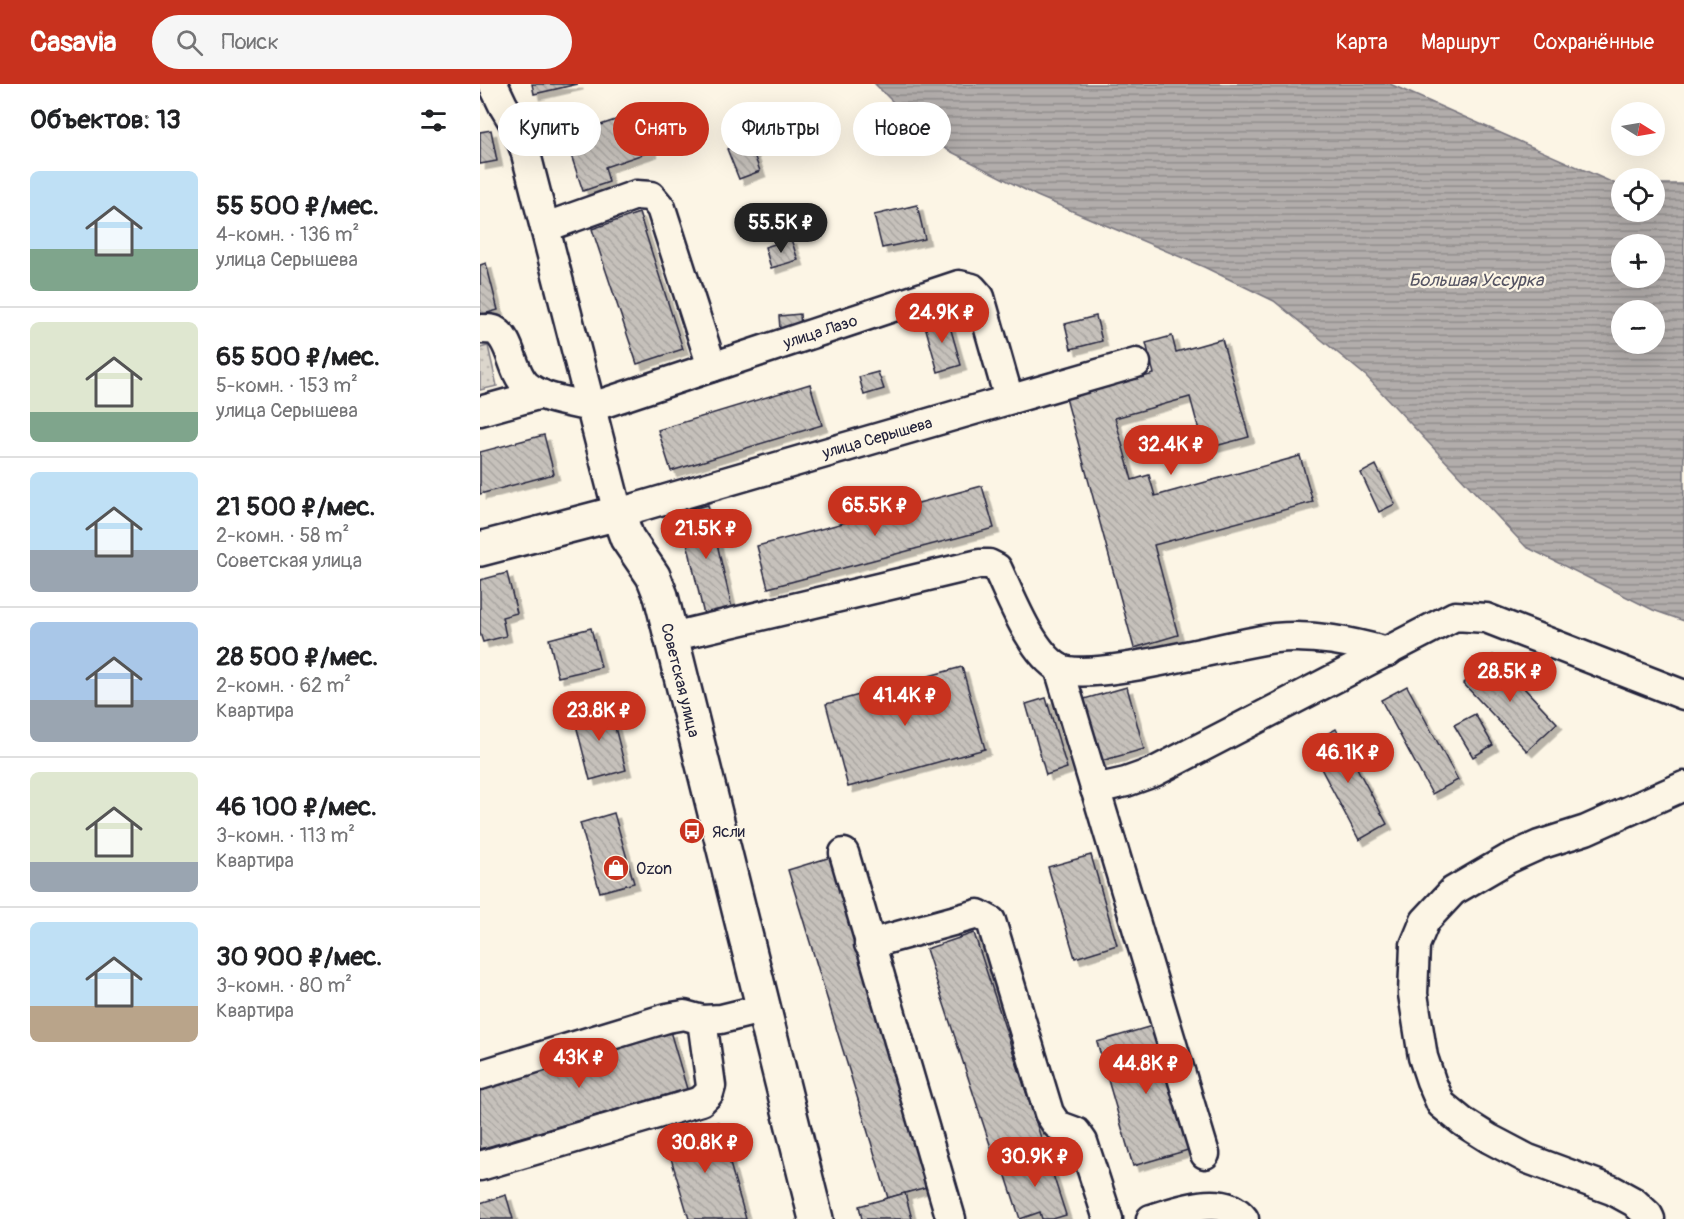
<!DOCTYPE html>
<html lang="ru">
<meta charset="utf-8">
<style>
body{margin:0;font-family:Pangolin,sans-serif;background:#f6f6f6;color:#202124;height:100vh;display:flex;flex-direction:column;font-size:22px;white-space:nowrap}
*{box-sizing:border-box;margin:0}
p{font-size:20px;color:#757577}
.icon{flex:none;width:33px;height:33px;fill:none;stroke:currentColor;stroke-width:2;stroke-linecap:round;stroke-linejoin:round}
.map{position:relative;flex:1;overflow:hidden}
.panel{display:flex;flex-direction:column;background:#fff;width:480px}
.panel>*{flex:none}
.top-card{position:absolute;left:18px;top:18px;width:570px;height:54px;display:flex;gap:12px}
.needle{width:39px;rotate:101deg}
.fabs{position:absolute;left:1131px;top:18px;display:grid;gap:12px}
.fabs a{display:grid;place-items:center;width:54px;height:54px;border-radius:50%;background:#fff;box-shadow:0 6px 24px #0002;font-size:30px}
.price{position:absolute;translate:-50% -51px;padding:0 14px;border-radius:21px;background:#c8321e;color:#fff;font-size:20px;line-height:39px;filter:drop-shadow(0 2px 3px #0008)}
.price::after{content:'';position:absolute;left:50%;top:36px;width:18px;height:14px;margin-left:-9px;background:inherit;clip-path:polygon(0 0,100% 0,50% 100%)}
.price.active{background:#222;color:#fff}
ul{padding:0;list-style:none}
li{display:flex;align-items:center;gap:18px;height:150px;padding:0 30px}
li+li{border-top:2px solid #e0e0e0}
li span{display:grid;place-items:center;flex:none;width:168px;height:120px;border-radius:9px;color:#555}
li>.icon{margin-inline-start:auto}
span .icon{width:72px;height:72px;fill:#fffc;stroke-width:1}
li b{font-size:26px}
h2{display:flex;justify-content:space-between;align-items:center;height:72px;padding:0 30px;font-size:26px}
.tag{padding:0 21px;border-radius:27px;background:#fff;box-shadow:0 6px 24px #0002;font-size:21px;line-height:54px}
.tag.active{background:#c8321e;color:#fff}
header{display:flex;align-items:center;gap:36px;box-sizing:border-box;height:84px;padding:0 30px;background:#c8321e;color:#fff}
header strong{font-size:28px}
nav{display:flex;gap:33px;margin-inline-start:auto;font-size:21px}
.search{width:420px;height:54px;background:#f6f6f6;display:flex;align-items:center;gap:15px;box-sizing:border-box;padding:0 21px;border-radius:33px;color:#757577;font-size:22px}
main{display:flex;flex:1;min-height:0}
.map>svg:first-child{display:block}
.park{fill:url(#park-dots);stroke:#7f7c84;stroke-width:1.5}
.water{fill:url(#water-rules);stroke:#78757e;stroke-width:1.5;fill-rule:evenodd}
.building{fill:url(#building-back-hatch);stroke:#22223b;stroke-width:1.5;filter:url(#shadow)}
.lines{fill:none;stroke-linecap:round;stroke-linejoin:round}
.minor-casing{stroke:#22223b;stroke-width:33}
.major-casing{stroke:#22223b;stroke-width:38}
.minor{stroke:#fcf5e5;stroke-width:28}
.major{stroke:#fcf5e5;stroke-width:33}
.labels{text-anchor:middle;stroke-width:4.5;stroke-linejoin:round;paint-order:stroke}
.street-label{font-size:16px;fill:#22223b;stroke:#fcf5e5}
.poi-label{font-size:16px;fill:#22223b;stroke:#fcf5e5;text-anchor:start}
.water-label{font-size:18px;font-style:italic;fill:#545362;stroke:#fcf5e5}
</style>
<header>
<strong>Casavia</strong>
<div class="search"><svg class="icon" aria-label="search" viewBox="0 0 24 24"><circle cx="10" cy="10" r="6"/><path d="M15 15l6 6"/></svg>Поиск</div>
<nav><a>Карта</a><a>Маршрут</a><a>Сохранённые</a></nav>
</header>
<main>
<section class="panel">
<h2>Объектов: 13<svg class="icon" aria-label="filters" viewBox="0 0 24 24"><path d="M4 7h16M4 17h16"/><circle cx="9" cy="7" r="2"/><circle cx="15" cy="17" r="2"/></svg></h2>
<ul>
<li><span style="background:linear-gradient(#bfe0f5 65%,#7fa58c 0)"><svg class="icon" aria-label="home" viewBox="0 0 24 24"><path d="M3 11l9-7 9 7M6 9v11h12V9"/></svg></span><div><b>55 500 ₽/мес.</b><p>4-комн. · 136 m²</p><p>улица Серышева</p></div></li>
<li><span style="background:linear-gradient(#dfe7d0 75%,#7fa58c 0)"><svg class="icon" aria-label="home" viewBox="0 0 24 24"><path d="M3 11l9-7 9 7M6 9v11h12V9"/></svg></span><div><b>65 500 ₽/мес.</b><p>5-комн. · 153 m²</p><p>улица Серышева</p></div></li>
<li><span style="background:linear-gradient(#bfe0f5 65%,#9aa5b1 0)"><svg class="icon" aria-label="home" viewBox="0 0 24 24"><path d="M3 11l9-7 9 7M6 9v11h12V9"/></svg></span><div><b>21 500 ₽/мес.</b><p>2-комн. · 58 m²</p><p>Советская улица</p></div></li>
<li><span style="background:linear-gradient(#a9c7e8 65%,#9aa5b1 0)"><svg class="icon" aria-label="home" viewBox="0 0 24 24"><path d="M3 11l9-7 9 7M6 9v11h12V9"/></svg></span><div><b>28 500 ₽/мес.</b><p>2-комн. · 62 m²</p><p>Квартира</p></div></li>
<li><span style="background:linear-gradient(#dfe7d0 75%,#9aa5b1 0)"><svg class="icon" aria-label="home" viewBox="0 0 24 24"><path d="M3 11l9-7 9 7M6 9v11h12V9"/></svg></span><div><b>46 100 ₽/мес.</b><p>3-комн. · 113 m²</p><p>Квартира</p></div></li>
<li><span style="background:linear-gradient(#bfe0f5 70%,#b9a48a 0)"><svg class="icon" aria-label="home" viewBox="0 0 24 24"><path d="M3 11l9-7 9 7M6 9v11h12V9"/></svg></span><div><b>30 900 ₽/мес.</b><p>3-комн. · 80 m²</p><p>Квартира</p></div></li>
</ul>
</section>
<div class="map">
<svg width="1204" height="1135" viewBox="0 0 1204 1135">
<defs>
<pattern id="park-dots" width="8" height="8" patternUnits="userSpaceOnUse" patternTransform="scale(1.5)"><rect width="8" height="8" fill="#dcd6cc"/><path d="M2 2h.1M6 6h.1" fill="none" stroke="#bcb7b0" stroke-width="1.8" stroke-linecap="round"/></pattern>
<pattern id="water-rules" width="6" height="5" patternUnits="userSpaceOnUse" patternTransform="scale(1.5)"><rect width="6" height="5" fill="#b2adab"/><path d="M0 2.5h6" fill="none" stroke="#908c8c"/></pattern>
<pattern id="building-back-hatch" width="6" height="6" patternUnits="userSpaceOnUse" patternTransform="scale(1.5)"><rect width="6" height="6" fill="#c6c1bb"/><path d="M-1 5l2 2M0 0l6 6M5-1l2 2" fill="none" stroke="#aaa6a2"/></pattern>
<filter id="shadow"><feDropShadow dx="5.5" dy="5.5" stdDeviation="0" flood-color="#0004"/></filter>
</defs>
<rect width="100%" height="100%" fill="#fcf5e5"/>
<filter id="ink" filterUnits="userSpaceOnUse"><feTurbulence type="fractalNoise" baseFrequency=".0167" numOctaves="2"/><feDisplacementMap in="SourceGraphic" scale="12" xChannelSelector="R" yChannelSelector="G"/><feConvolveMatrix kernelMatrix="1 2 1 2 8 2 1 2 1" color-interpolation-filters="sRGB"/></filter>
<g filter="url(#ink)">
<polygon class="park" points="8,262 17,302 0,306 0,264"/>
<path class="water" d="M395,0h515l228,101h3l1,27h32l1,-28h29v437l-31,-11 -127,-63 -160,-171 -92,-75 -70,-34 -167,-71 -103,-53zM1142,160h32v34h-32zM1142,226h32v34h-32z"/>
<g class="building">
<polygon points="52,0 98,0 54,10"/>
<polygon points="159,28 172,67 125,83 129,98 103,107 85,53"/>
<polygon points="11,46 17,77 0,80 0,48"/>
<polygon points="269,57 280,87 259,95 247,65"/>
<polygon points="437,121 445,155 402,164 394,131"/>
<polygon points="159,129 203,265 157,280 112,145"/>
<polygon points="311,155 318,176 291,184 285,163"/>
<polygon points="6,179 18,226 0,231 0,181"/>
<polygon points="320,230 321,244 300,245 299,232"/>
<polygon points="467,232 481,281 458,288 444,238"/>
<polygon points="616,232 622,257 591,265 585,240"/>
<polygon points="692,252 696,268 742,255 769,353 724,365 710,313 635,334 652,396 669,391 675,412 820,372 833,418 674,461 698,551 654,564 586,314 674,290 666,259"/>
<polygon points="398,288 404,305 384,311 379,293"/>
<polygon points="330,300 342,341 191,387 178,346"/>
<polygon points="64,351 74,390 0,410 0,368"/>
<polygon points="896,381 915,420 899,428 881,389"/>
<polygon points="502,402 514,444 288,504 277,462"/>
<polygon points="228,421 252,524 224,531 200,428"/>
<polygon points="27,489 37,529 22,533 26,552 3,558 0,549 0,496"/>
<polygon points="111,544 121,583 78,593 69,555"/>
<polygon points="1013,571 1077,639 1047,667 983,599"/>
<polygon points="482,583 505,665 368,703 346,620"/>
<polygon points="927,602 978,696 952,710 901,616"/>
<polygon points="647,603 664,665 621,677 604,615"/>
<polygon points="566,614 587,684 566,691 546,620"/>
<polygon points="129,620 146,686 110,696 93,629"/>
<polygon points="995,630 1013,661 993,673 974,641"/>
<polygon points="856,645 907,740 879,756 828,660"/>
<polygon points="134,729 154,799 120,808 100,739"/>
<polygon points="611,771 637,861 595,874 568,783"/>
<polygon points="351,773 450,1102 408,1114 308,786"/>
<polygon points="494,849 566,1069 518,1085 446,865"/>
<polygon points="679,940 715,1064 653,1082 617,958"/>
<polygon points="190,947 207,1005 0,1065 0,1002"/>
<polygon points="238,1038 266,1135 209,1135 185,1054"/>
<polygon points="566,1069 586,1131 573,1135 562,1135 560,1128 540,1135 523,1083"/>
<polygon points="425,1109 432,1135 382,1135 379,1122"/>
<polygon points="26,1111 33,1135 0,1135 0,1119"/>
</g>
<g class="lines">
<g class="minor-casing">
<g id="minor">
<polyline points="13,0 23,21 35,41 45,66 138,429 656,279"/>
<polyline points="66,143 156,111 171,112 181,124 232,283"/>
<path d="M0,245c4,0 10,0 14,1 18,9 17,41 32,55 17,15 45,17 66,22l367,-122 13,3 8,9 29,102"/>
<polyline points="0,327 61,310"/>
<path d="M191,553l308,-73h10l8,4c14,29 34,84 62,100 29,16 175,-25 216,-30 39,-4 76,4 113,14"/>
<polyline points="579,584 725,1070"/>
<polyline points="615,705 646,698 674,688 975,532 1006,534 1204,611"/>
<polyline points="364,769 471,1135"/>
<polyline points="389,860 498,830 511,837 569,1029 577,1041 596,1048 603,1058 628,1135"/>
<polyline points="0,991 187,934 204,931 222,936 241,935 282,925"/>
<polyline points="0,1082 221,1017 229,1009 231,1002 222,936"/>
<path d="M671,1135c27,-8 72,-27 93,0"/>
<polyline points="1170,1135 1168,1131 1154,1118 1132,1106 1048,1075 1010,1055 983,1038 961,1020 951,997 943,973 933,910 935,861 945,837 973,807 1028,775 1059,761 1106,746 1204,702"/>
</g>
</g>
<g class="major-casing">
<polyline id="major" points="0,465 138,429 147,454 173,492 181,512 336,1135"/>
</g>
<use href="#minor" class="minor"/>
<use href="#major" class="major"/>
</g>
</g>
<defs>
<g id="bus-disc" transform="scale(1.35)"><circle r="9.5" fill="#c8321e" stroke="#fcf5e5"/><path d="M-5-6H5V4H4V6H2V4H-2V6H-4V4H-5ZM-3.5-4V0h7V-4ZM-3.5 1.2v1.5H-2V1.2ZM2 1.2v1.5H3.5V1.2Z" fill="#fff"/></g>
<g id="shop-disc" transform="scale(1.35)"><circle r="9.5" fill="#c8321e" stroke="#fcf5e5"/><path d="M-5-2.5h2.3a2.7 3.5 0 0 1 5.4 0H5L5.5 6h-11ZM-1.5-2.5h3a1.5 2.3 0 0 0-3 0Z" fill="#fff"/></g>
</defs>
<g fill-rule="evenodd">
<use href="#bus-disc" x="212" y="747"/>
<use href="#shop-disc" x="136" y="784"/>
</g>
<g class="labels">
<g class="street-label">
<text transform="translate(340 247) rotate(-18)" y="6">улица Лазо</text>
<text transform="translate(397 353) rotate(-16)" y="6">улица Серышева</text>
<text transform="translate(201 596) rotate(76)" y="6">Советская улица</text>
</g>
<g class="poi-label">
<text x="232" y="753">Ясли</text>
<text x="156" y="790">Ozon</text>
</g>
<g class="water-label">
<text x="996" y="202">Большая Уссурка</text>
</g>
</g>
</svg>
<div class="fabs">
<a><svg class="needle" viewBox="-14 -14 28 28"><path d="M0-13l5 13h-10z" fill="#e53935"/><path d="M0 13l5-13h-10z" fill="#757577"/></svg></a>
<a><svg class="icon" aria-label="locate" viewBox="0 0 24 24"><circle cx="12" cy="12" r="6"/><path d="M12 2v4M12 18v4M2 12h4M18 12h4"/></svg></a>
<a>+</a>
<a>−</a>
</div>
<b class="price active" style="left:301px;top:170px">55.5K ₽</b>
<b class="price" style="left:462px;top:260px">24.9K ₽</b>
<b class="price" style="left:691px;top:392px">32.4K ₽</b>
<b class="price" style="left:395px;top:453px">65.5K ₽</b>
<b class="price" style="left:226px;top:476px">21.5K ₽</b>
<b class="price" style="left:1030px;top:619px">28.5K ₽</b>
<b class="price" style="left:425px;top:643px">41.4K ₽</b>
<b class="price" style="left:119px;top:658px">23.8K ₽</b>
<b class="price" style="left:868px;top:700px">46.1K ₽</b>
<b class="price" style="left:99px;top:1005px">43K ₽</b>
<b class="price" style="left:666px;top:1011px">44.8K ₽</b>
<b class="price" style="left:225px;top:1090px">30.8K ₽</b>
<b class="price" style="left:555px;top:1104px">30.9K ₽</b>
<div class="top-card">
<a class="tag">Купить</a>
<a class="tag active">Снять</a>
<a class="tag">Фильтры</a>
<a class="tag">Новое</a>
</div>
</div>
</main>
